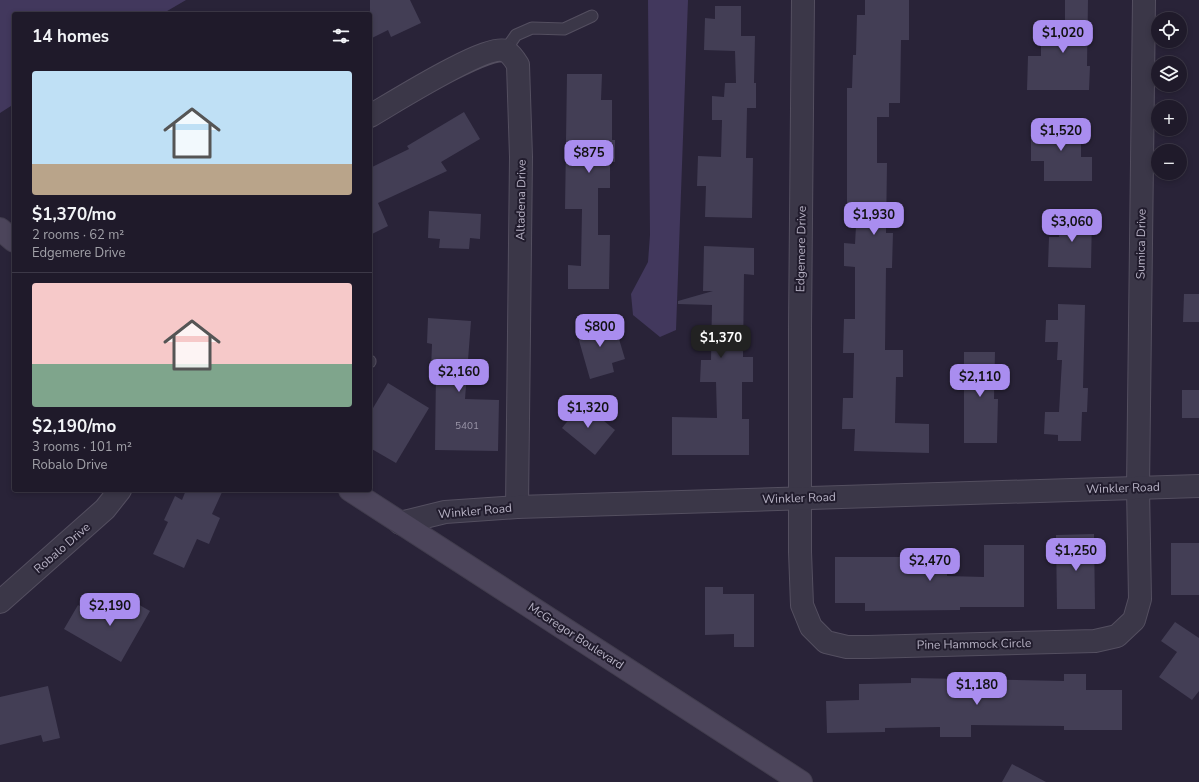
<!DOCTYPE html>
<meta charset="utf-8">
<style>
body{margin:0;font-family:"Nunito Sans",sans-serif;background:#272332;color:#f1f3f6;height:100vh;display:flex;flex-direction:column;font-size:15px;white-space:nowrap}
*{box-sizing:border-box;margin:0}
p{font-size:13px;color:#a1a1a8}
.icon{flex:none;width:22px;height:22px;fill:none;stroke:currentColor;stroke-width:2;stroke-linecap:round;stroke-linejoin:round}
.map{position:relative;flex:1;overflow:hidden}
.side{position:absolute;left:12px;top:12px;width:360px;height:480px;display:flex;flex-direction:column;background:#1f1a2a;border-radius:4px;box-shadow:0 2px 6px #0003,0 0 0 1px #3c3847}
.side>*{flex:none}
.controls{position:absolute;left:1151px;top:12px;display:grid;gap:8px}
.controls a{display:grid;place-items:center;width:36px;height:36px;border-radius:50%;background:#1f1a2a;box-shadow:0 2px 6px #0003,0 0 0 1px #3c3847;font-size:20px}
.price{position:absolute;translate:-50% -34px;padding:0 9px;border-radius:8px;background:#a98def;color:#111;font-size:13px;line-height:26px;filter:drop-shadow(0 1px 2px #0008)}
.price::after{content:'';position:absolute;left:50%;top:24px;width:12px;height:9px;margin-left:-6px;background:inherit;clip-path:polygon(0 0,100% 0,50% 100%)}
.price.on{background:#222;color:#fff}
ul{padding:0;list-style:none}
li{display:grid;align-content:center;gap:8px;height:212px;padding:0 20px}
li+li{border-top:1px solid #3c3847}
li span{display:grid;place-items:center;height:124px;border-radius:4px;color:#555}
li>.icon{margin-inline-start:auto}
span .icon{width:72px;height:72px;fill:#fffc;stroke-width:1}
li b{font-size:17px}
h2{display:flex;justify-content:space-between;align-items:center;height:48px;padding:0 20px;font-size:17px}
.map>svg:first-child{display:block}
.water{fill:#42385d}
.building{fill:#433e55}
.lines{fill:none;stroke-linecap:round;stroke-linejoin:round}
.service-casing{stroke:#544f60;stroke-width:13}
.minor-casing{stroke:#544f60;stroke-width:24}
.tertiary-casing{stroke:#544f60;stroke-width:24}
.secondary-casing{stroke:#423d4e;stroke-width:24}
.service{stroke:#3b3748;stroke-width:11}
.minor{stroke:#3b3748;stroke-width:22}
.tertiary{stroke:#3b3748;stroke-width:22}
.secondary{stroke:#4c455b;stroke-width:22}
.labels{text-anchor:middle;stroke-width:4;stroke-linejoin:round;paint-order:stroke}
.number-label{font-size:10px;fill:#9a95a8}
.street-label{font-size:12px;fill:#b7b2c4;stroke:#211c2d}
</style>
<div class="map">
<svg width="1199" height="782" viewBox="0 0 1199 782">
<rect width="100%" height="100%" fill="#292338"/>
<g class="water">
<polygon points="0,0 186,0 162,14 14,14 14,104 0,113"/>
<polygon points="648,0 688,0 676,330 660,337 633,315 631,294 648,262 650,235"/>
</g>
<g class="building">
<polygon points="370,0 410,0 421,23 391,37 388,30 370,39"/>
<polygon points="865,0 909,0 909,40 901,40 900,103 889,103 889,117 877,117 877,163 887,163 886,233 893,233 892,268 886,268 885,350 903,350 903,377 896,377 895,423 929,424 929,453 854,451 855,429 842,429 843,398 853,398 854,353 843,353 844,319 855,319 855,267 844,266 844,243 855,244 857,207 847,207 847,88 852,88 853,55 856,55 857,15 865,15"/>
<polygon points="1065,0 1088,0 1087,66 1090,66 1089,90 1027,90 1028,56 1041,56 1041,31 1065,31"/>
<polygon points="715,6 741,6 741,36 755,36 754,83 756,83 756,108 747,108 746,158 753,158 752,218 705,217 706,186 697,186 698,156 721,157 722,120 712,120 712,96 724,97 725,83 736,83 735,51 704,50 705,18 715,19"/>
<polygon points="567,74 602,74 601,100 612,100 612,140 615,140 615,162 610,161 610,188 598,188 598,235 610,235 609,289 568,289 568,265 581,266 582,209 565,209"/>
<polygon points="464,112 480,139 441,162 447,171 378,203 388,226 370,235 370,168 409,149 407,146"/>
<polygon points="1081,123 1081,157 1092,157 1092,181 1044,181 1044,161 1031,161 1031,124"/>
<polygon points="429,211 481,214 480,239 470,238 469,249 439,248 440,239 428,238"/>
<polygon points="1060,216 1092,216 1091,268 1048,267 1049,237 1059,237"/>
<polygon points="704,246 754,248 754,275 744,274 743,357 753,357 753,382 742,382 742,419 749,419 749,455 672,455 672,417 717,418 716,382 700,382 701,360 711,360 712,305 678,304 678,301 713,291 703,291"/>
<polygon points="1184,294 1199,294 1199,322 1183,322"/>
<polygon points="1058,304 1085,305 1083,388 1088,388 1087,412 1082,412 1081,441 1058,441 1058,435 1044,434 1045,412 1059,412 1062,360 1057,360 1058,342 1045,342 1046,320 1058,320"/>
<polygon points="428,318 471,321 465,399 499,400 498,451 435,450 436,371 431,370 432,344 427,343"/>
<polygon points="613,319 625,359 612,363 614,372 590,379 576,330"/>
<polygon points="964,352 995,352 994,399 998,399 997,443 964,443"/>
<polygon points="388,383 429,408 396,463 370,448 370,413"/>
<rect x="1182" y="390" width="17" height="28"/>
<polygon points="582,403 615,430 595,455 562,428"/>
<polygon points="186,490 223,490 212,514 220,518 209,544 197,539 184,568 153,554 168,522 164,520 175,496 182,500"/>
<polygon points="1094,534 1095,609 1057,609 1056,535"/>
<rect x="1171" y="543" width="28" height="52"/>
<polygon points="984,545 1024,545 1024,607 960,607 960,610 865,611 865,603 835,603 835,557 903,557 903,551 930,551 929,566 947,566 947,576 984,577"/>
<polygon points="705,587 723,587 723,594 754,594 754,647 734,647 734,634 705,635"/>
<polygon points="122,595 150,611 121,662 64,629 78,605 107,621"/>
<polygon points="1175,622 1199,638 1199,691 1192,700 1159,677 1177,652 1161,641"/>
<polygon points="1064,674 1086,674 1086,690 1122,690 1122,730 1064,730 1064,726 971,725 971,737 940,737 940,727 885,728 885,732 827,733 826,701 859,700 859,684 911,683 911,678 1064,681"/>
<polygon points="48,686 60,738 43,742 41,735 0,745 0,697"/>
<polygon points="1012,764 1046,782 1002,782"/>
</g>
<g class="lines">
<g class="service-casing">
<g id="service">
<polyline points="505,51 516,35 532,28 564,29 592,16"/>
<polyline points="370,361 370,362"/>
</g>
</g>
<g class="minor-casing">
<g id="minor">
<polyline points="803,0 800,328 800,552 802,605 811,627 826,642 847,647 868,647 1095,641 1117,636 1134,620 1140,599 1138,488 1144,0"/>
<path d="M370,116c21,-12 117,-73 136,-65 5,3 9,9 12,14l3,92 -4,350"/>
<polyline points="0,602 105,509 120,490"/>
</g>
</g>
<g class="tertiary-casing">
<polyline id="tertiary" points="400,523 445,512 517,507 1199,486"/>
</g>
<g class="secondary-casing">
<g id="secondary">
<polyline points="0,229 14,241"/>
<polyline points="350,490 801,782"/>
</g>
</g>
<use href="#service" class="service"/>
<use href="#minor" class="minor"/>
<use href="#tertiary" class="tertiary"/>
<use href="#secondary" class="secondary"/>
</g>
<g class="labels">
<g class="number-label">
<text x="467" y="429">5401</text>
</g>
<g class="street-label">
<text transform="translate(521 200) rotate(-89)" y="4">Altadena Drive</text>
<text transform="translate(1141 244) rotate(-89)" y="4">Sumica Drive</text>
<text transform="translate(801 249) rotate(-89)" y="4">Edgemere Drive</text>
<text transform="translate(1123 488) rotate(-2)" y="4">Winkler Road</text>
<text transform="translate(799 498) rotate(-2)" y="4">Winkler Road</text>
<text transform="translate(475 511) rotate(-5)" y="4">Winkler Road</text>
<text transform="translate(62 548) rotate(-41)" y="4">Robalo Drive</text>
<text transform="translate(576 636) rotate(33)" y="4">McGregor Boulevard</text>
<text transform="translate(974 644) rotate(-1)" y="4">Pine Hammock Circle</text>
</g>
</g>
</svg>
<div class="controls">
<a><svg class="icon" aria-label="locate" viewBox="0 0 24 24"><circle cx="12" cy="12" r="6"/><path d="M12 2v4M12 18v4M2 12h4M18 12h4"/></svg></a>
<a><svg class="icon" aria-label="layers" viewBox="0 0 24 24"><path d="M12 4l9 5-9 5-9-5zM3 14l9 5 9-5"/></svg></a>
<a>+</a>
<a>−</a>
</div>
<b class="price" style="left:1063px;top:54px">$1,020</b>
<b class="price" style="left:1061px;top:152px">$1,520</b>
<b class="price" style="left:589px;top:174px">$875</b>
<b class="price" style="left:874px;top:236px">$1,930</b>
<b class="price" style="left:1072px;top:243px">$3,060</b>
<b class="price" style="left:600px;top:348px">$800</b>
<b class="price on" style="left:721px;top:359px">$1,370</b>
<b class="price" style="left:459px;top:393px">$2,160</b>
<b class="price" style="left:980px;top:398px">$2,110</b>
<b class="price" style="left:588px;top:429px">$1,320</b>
<b class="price" style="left:1076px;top:572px">$1,250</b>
<b class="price" style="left:930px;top:582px">$2,470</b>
<b class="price" style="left:110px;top:627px">$2,190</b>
<b class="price" style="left:977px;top:706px">$1,180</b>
<section class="side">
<h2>14 homes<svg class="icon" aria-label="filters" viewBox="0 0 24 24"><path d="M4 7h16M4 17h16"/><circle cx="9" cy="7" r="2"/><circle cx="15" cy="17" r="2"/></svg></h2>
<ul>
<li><span style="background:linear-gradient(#bfe0f5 75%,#b9a48a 0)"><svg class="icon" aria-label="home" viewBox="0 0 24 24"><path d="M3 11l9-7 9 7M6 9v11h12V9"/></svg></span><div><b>$1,370/mo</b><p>2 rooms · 62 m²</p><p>Edgemere Drive</p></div></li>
<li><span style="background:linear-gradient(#f6c9c9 65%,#7fa58c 0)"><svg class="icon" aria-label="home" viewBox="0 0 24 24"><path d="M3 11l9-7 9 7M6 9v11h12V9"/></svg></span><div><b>$2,190/mo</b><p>3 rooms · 101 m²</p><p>Robalo Drive</p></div></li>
</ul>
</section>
</div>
